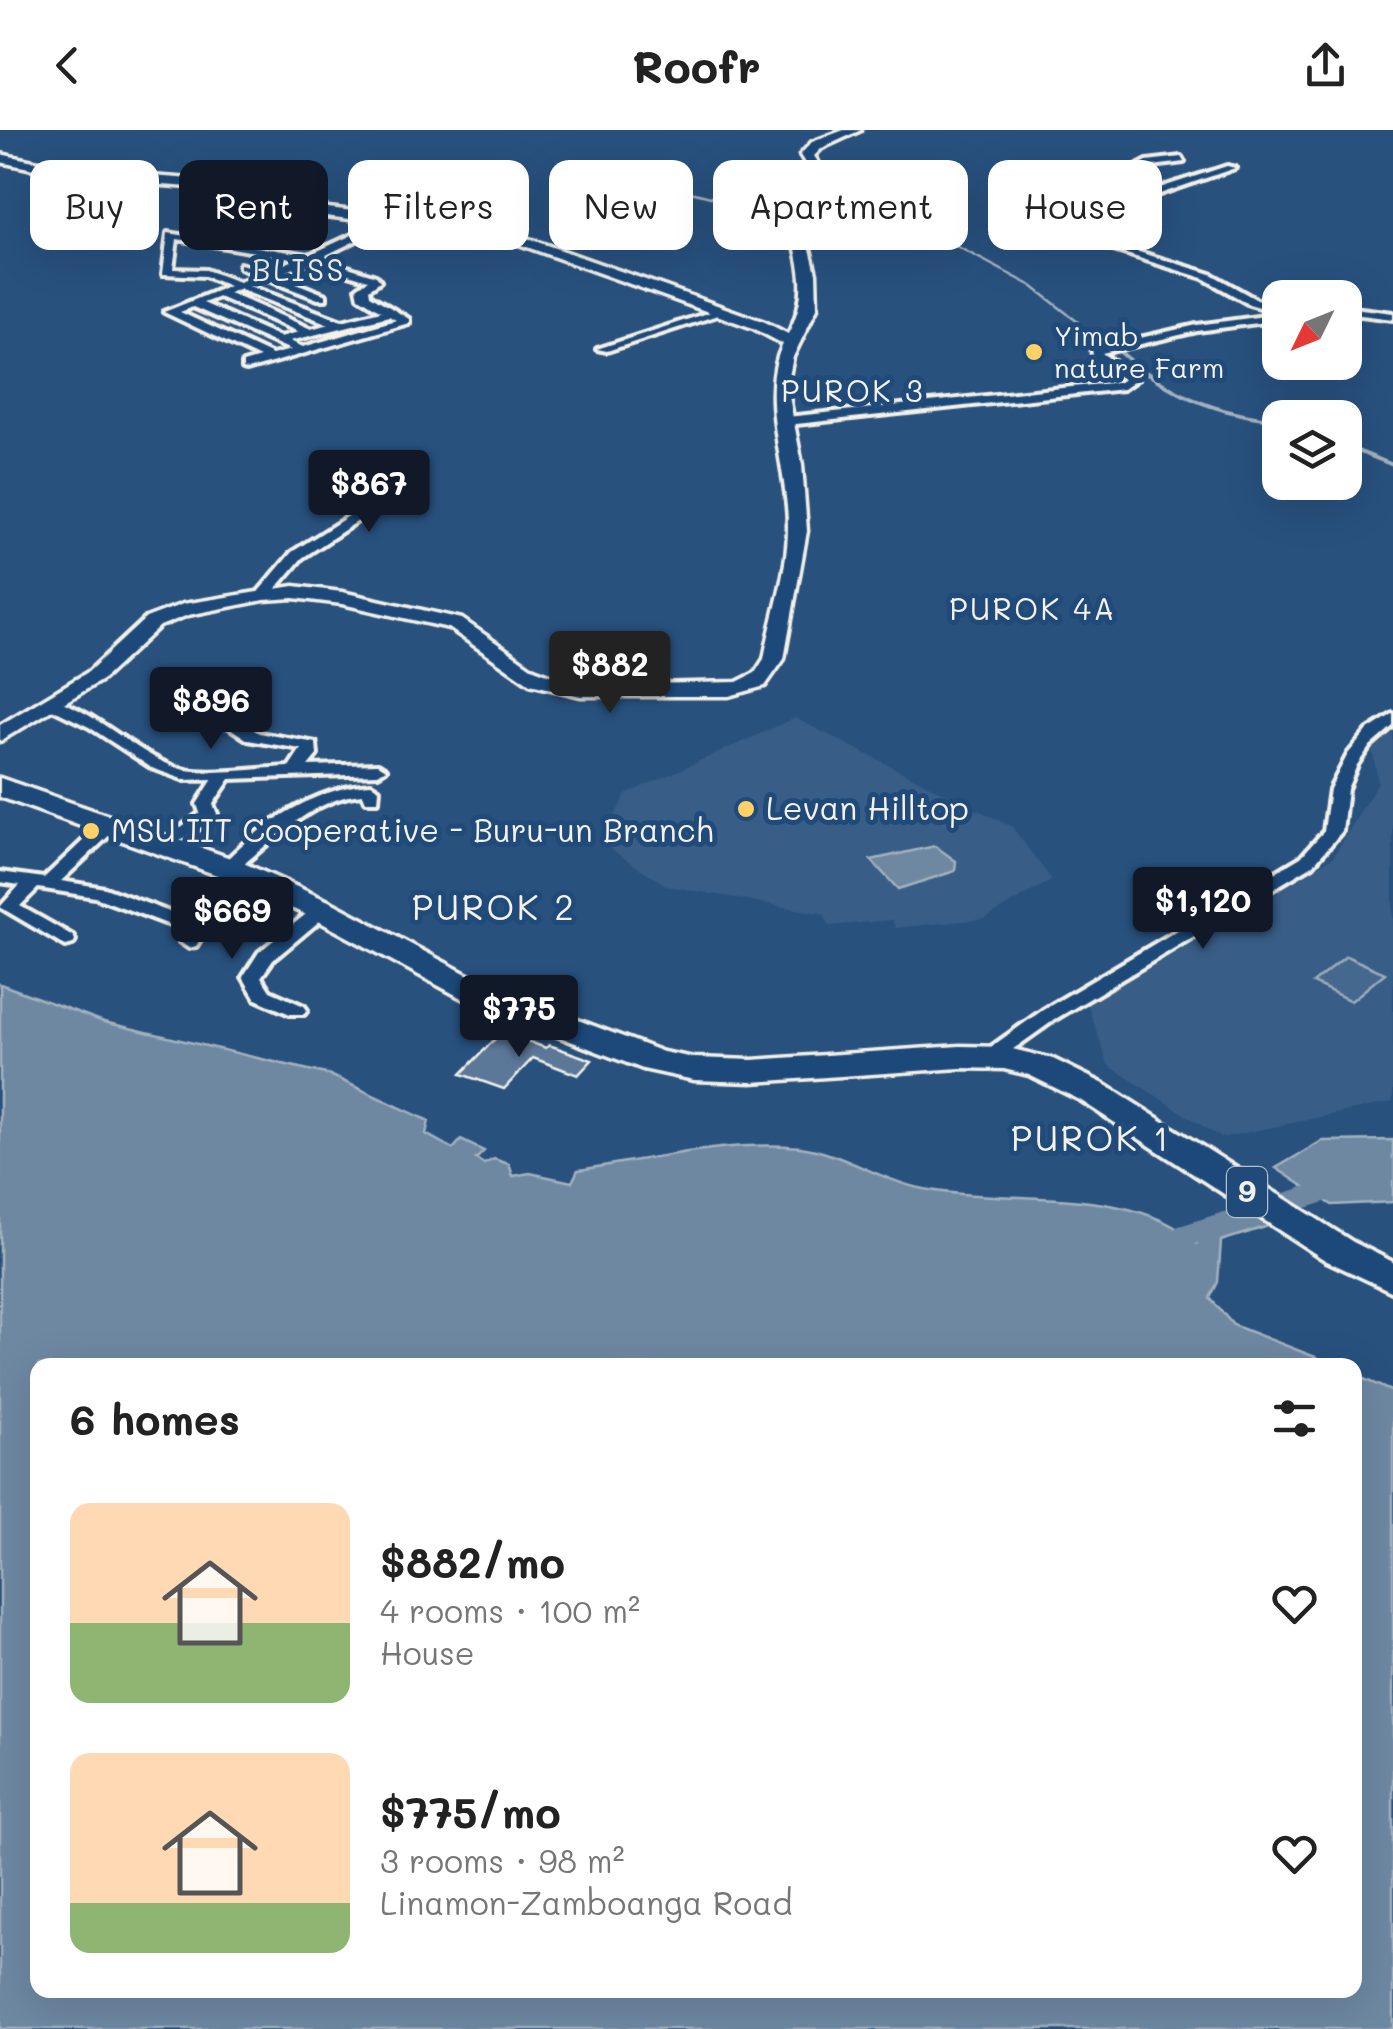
<!DOCTYPE html>
<meta charset="utf-8">
<style>
body{margin:0;font-family:Mali,sans-serif;background:#f2f2f2;color:#222;height:100vh;display:flex;flex-direction:column;font-size:38px;white-space:nowrap}
*{box-sizing:border-box;margin:0}
p{font-size:32px;color:#767676}
.icon{flex:none;width:55px;height:55px;fill:none;stroke:currentColor;stroke-width:2;stroke-linecap:round;stroke-linejoin:round}
.map{position:relative;flex:1;overflow:hidden}
.panel{position:absolute;left:30px;top:1228px;width:1332px;height:640px;display:flex;flex-direction:column;background:#fff;border-radius:20px;box-shadow:0 10px 40px #0002}
.panel>*{flex:none}
.banner{position:absolute;left:30px;top:30px;width:1335px;height:90px;display:flex;gap:20px}
.needle{width:65px;rotate:227deg}
.tools{position:absolute;left:1262px;top:150px;display:grid;gap:20px}
.tools a{display:grid;place-items:center;width:100px;height:100px;border-radius:20px;background:#fff;box-shadow:0 10px 40px #0002;font-size:50px}
.price{position:absolute;translate:-50% -85px;padding:0 22px;border-radius:10px;background:#111827;color:#fff;font-size:32px;line-height:65px;filter:drop-shadow(0 2px 5px #0008)}
.price::after{content:'';position:absolute;left:50%;top:60px;width:30px;height:22px;margin-left:-15px;background:inherit;clip-path:polygon(0 0,100% 0,50% 100%)}
.price.current{background:#222;color:#fff}
ul{padding:0;list-style:none}
li{display:flex;align-items:center;gap:30px;height:250px;padding:0 40px}
li span{display:grid;place-items:center;flex:none;width:280px;height:200px;border-radius:20px;color:#555}
li>.icon{margin-inline-start:auto}
span .icon{width:120px;height:120px;fill:#fffc;stroke-width:1}
li b{font-size:42px}
h2{display:flex;justify-content:space-between;align-items:center;height:120px;padding:0 40px;font-size:42px}
.tag{padding:0 35px;border-radius:20px;background:#fff;box-shadow:0 10px 40px #0002;font-size:35px;line-height:90px}
.tag.current{background:#111827;color:#fff}
header{display:flex;justify-content:space-between;align-items:center;height:130px;padding:0 40px;background:#fff;font-size:45px;font-weight:700}
.map>svg:first-child{display:block}
.built{fill:#375d86}
.green{fill:#45688e;stroke:#9cacbb;stroke-width:2.5}
.water{fill:#6e88a2;stroke:#a4b2be;stroke-width:2.5}
.lines{fill:none;stroke-linecap:round;stroke-linejoin:round}
.stream-far1{stroke:#a4b2be;stroke-width:2.5}
.stream{stroke:#a4b2be;stroke-width:4}
.river{fill:#6e88a2;fill-rule:evenodd}
.building{fill:#5b7899;stroke:#f4f1e8;stroke-width:2.5}
.street-casing{stroke:#f4f1e8;stroke-width:8}
.secondary-casing{stroke:#f4f1e8;stroke-width:7}
.highway-casing{stroke:#f4f1e8;stroke-width:7}
.street{fill:#1f4a7a;fill-rule:evenodd}
.secondary{fill:#1f4a7a;fill-rule:evenodd}
.highway{fill:#1f4a7a;fill-rule:evenodd}
.poi-dot{fill:#ffd166;stroke:#1f4a7a;stroke-width:4}
.labels{text-anchor:middle;stroke-width:10;stroke-linejoin:round;paint-order:stroke}
.far-poi-label{font-size:28px;fill:#f4f1e8;stroke:#1f4a7a;text-anchor:start}
.far-neighbourhood-label{font-size:30px;letter-spacing:2.5px;fill:#f4f1e8;stroke:#1f4a7a}
.shield{fill:#1f4a7a;stroke:#b4bfc7;stroke-width:2.5}
.shield-label{font-size:30px;font-weight:bold;fill:#f4f1e8}
.poi-label{font-size:32px;fill:#f4f1e8;stroke:#1f4a7a;text-anchor:start}
.neighbourhood-label{font-size:35px;letter-spacing:2.5px;fill:#f4f1e8;stroke:#1f4a7a}
</style>
<header><svg class="icon" aria-label="back" viewBox="0 0 24 24"><path d="M15 5l-7 7 7 7"/></svg>Roofr<svg class="icon" aria-label="share" viewBox="0 0 24 24"><path d="M12 15V3M7 8l5-5 5 5M5 13v7h14v-7"/></svg></header>
<div class="map">
<svg width="1393" height="1899" viewBox="0 0 1393 1899">
<rect width="100%" height="100%" fill="#28517e"/>
<filter id="ink" filterUnits="userSpaceOnUse"><feTurbulence type="fractalNoise" baseFrequency=".01" numOctaves="2"/><feDisplacementMap in="SourceGraphic" scale="20" xChannelSelector="R" yChannelSelector="G"/><feConvolveMatrix kernelMatrix="1 2 1 2 8 2 1 2 1" color-interpolation-filters="sRGB"/></filter>
<g filter="url(#ink)">
<g class="built">
<polygon points="828,51 866,53 950,68 958,74 944,82 914,85 821,76 830,63"/>
<polygon points="795,588 1012,697 1052,750 985,789 895,798 892,790 830,796 824,784 667,756 601,713 626,664"/>
<polygon points="1393,597 1393,972 1221,1008 1108,935 1086,870 1333,727 1378,652 1370,606"/>
</g>
<polygon class="green" points="1346,826 1385,843 1351,871 1313,853"/>
<g class="water">
<polygon points="935,716 956,731 955,741 898,759 871,730"/>
<path d="M0,854l104,38 226,53 99,46 -3,13 27,15 8,-9 23,11 -8,8 8,5 10,-5 15,5 4,12 17,-3 42,9 6,-12c72,-11 149,-30 222,-23 39,5 77,31 115,40 81,20 218,-6 282,57l-8,-17 64,-24 28,19 -60,19 -3,41 -8,16 23,27 103,40h-1298v625h1317v-615l38,17v637h-1393z"/>
<polygon points="1393,1010 1393,1072 1332,1075 1276,1038 1322,1011"/>
</g>
<g class="lines">
<g class="stream-far1">
<polyline points="589,31 629,53 667,56 762,80 857,82 923,90 941,108 1032,156 1078,192"/>
<polyline points="1116,218 1121,223"/>
</g>
<g class="stream">
<path d="M1118,220c50,44 96,64 162,70"/>
<polyline points="1345,316 1393,335"/>
</g>
<polygon class="river" points="1393,1029 1393,1050 1188,1116 1176,1113 1172,1105 1176,1097"/>
</g>
<polygon class="building" points="502,902 546,918 549,915 592,930 578,945 533,928 504,959 461,944"/>
<g class="lines">
<g class="street-casing">
<g id="street">
<polygon points="1181,27 1184,32 1152,36 1094,68 1111,74 1227,36 1235,38 1122,77 1151,86 1151,90 1083,105 1211,144 1257,170 1280,176 1280,183 1249,174 1203,148 1069,106 1080,98 1134,87 1085,72 1084,64 1147,31"/>
<path d="M389,88l9,2 -78,38 56,18 4,5 -11,8 1,6 39,24v4l-162,47 -4,-1v-6l17,-5 -96,-46 65,-26 -24,-10 -42,-2 5,-41 141,22zM177,109l120,20 -31,12 -26,-7v4l17,7 -18,7 -33,-12 -33,-1zM310,132l58,18 -11,8 2,9 22,14 -39,10 -93,-35 17,-7 52,20h8v-4l-50,-20zM239,159l90,35 -18,5 -82,-36zM219,167l80,35 -19,5 -77,-34zM193,177l98,43 -19,5 -92,-43zM389,186l7,4 -93,27 -13,-6z"/>
<polygon points="1345,177 1393,183 1393,189 1345,183"/>
<polygon points="717,180 727,182 607,221 597,219"/>
<polygon points="1280,184 1280,190 1197,201 1102,223 1137,249 1123,259 787,295 781,291 787,287 1120,252 1123,249 1094,231 1092,219 1197,195"/>
<path d="M314,351c22,-1 44,14 59,30l-71,47 -33,39h-10v-6l33,-39 66,-42 -12,-10 -32,-13z"/>
<path d="M54,569c45,14 93,64 132,71 27,5 74,-2 103,-3l12,-18 -53,-9 -36,-24 -2,-3 8,-5 41,25 57,10 1,12 -9,11 70,-2 8,5 -8,5 -148,5 -17,25 4,10 -2,4 -49,32 -9,-5 43,-32 -3,-9 16,-25 -28,1 -33,-12 -63,-41 -41,-20 -2,-3z"/>
<polygon points="1393,584 1393,596 1370,616 1357,635 1347,659 1342,701 1313,735 1057,888 995,932 981,932 978,928 981,924 1043,880 1301,727 1324,701 1330,659 1348,624 1368,600"/>
<path d="M371,654l8,5 -1,12h-12l-3,-7c-50,3 -91,48 -129,78h-12l-3,-4c37,-41 96,-81 152,-84z"/>
<polygon points="111,689 117,690 120,694 117,698 61,751 105,758 199,793 205,802 196,816 189,818 180,812 186,801 95,767 38,758 20,776 73,806 75,810 73,814 66,816 0,777 20,755 0,752 0,742 44,748 105,690"/>
<polygon points="322,775 328,776 331,780 328,784 273,830 261,847 270,861 304,876 307,880 304,884 290,884 256,869 243,847 259,822 316,776"/>
</g>
</g>
<g class="secondary-casing">
<path id="secondary" d="M844,0h17l-39,18 -8,8 19,29 -27,48 10,40 1,35 -24,49 -6,29 15,79 5,66 -23,128 -19,27 -36,10h-148l-51,-12 -81,-56 -107,-24 -48,-6 -30,2 -76,15 -28,11 -58,54 -102,61v-16l88,-53 58,-54 37,-14 111,-18 48,6 120,27 72,50 29,11 42,5 132,-3 18,-9 9,-14c8,-42 24,-88 24,-131 1,-58 -31,-131 -5,-184l-30,-16 -254,-91 -174,-21 -54,-23 -189,-14 -82,-17v-8l82,17 192,14 54,23 173,21 264,93 23,12c20,-39 14,-61 4,-101l27,-48 -19,-30 12,-13z"/>
</g>
<g class="highway-casing">
<polygon id="highway" points="0,648 239,731 333,773 493,858 663,922 694,928 752,930 960,916 1004,917 1053,929 1104,954 1353,1112 1393,1132 1393,1162 1325,1130 1080,970 1029,945 1004,939 960,938 752,952 694,950 643,939 469,872 311,787 217,745 0,667"/>
</g>
<use href="#street" class="street"/>
<use href="#secondary" class="secondary"/>
<use href="#highway" class="highway"/>
</g>
</g>
<g class="poi-dot">
<circle cx="1034" cy="222" r="10"/>
<circle cx="746" cy="679" r="10"/>
<circle cx="91" cy="701" r="10"/>
</g>
<g class="labels">
<g class="far-poi-label">
<text x="1054" y="216">Yimab<tspan x="1054" dy="32">nature Farm</tspan></text>
</g>
<g class="far-neighbourhood-label">
<text x="299" y="151">BLISS</text>
<text x="853" y="272">PUROK 3</text>
<text x="1033" y="490">PUROK 4A</text>
</g>
<rect class="shield" x="1227" y="1037" width="40" height="50" rx="8"/>
<g class="shield-label">
<text x="1247" y="1072">9</text>
</g>
<g class="poi-label">
<text x="766" y="690">Levan Hilltop</text>
<text x="111" y="712">MSU IIT Cooperative - Buru-un Branch</text>
</g>
<g class="neighbourhood-label">
<text x="494" y="790">PUROK 2</text>
<text x="1091" y="1021">PUROK 1</text>
</g>
</g>
</svg>
<div class="tools">
<a><svg class="needle" viewBox="-14 -14 28 28"><path d="M0-13l5 13h-10z" fill="#e53935"/><path d="M0 13l5-13h-10z" fill="#767676"/></svg></a>
<a><svg class="icon" aria-label="layers" viewBox="0 0 24 24"><path d="M12 4l9 5-9 5-9-5zM3 14l9 5 9-5"/></svg></a>
</div>
<b class="price" style="left:369px;top:405px">$867</b>
<b class="price current" style="left:610px;top:586px">$882</b>
<b class="price" style="left:211px;top:622px">$896</b>
<b class="price" style="left:1203px;top:822px">$1,120</b>
<b class="price" style="left:232px;top:832px">$669</b>
<b class="price" style="left:519px;top:930px">$775</b>
<div class="banner">
<a class="tag">Buy</a>
<a class="tag current">Rent</a>
<a class="tag">Filters</a>
<a class="tag">New</a>
<a class="tag">Apartment</a>
<a class="tag">House</a>
</div>
<section class="panel">
<h2>6 homes<svg class="icon" aria-label="filters" viewBox="0 0 24 24"><path d="M4 7h16M4 17h16"/><circle cx="9" cy="7" r="2"/><circle cx="15" cy="17" r="2"/></svg></h2>
<ul>
<li><span style="background:linear-gradient(#ffd9b3 60%,#8fb573 0)"><svg class="icon" aria-label="home" viewBox="0 0 24 24"><path d="M3 11l9-7 9 7M6 9v11h12V9"/></svg></span><div><b>$882/mo</b><p>4 rooms · 100 m²</p><p>House</p></div><svg class="icon" aria-label="heart" viewBox="0 0 24 24"><path d="M12 20l-8-8c-3-5 5-10 8-4 3-6 11-1 8 4z"/></svg></li>
<li><span style="background:linear-gradient(#ffd9b3 75%,#8fb573 0)"><svg class="icon" aria-label="home" viewBox="0 0 24 24"><path d="M3 11l9-7 9 7M6 9v11h12V9"/></svg></span><div><b>$775/mo</b><p>3 rooms · 98 m²</p><p>Linamon-Zamboanga Road</p></div><svg class="icon" aria-label="heart" viewBox="0 0 24 24"><path d="M12 20l-8-8c-3-5 5-10 8-4 3-6 11-1 8 4z"/></svg></li>
</ul>
</section>
</div>
